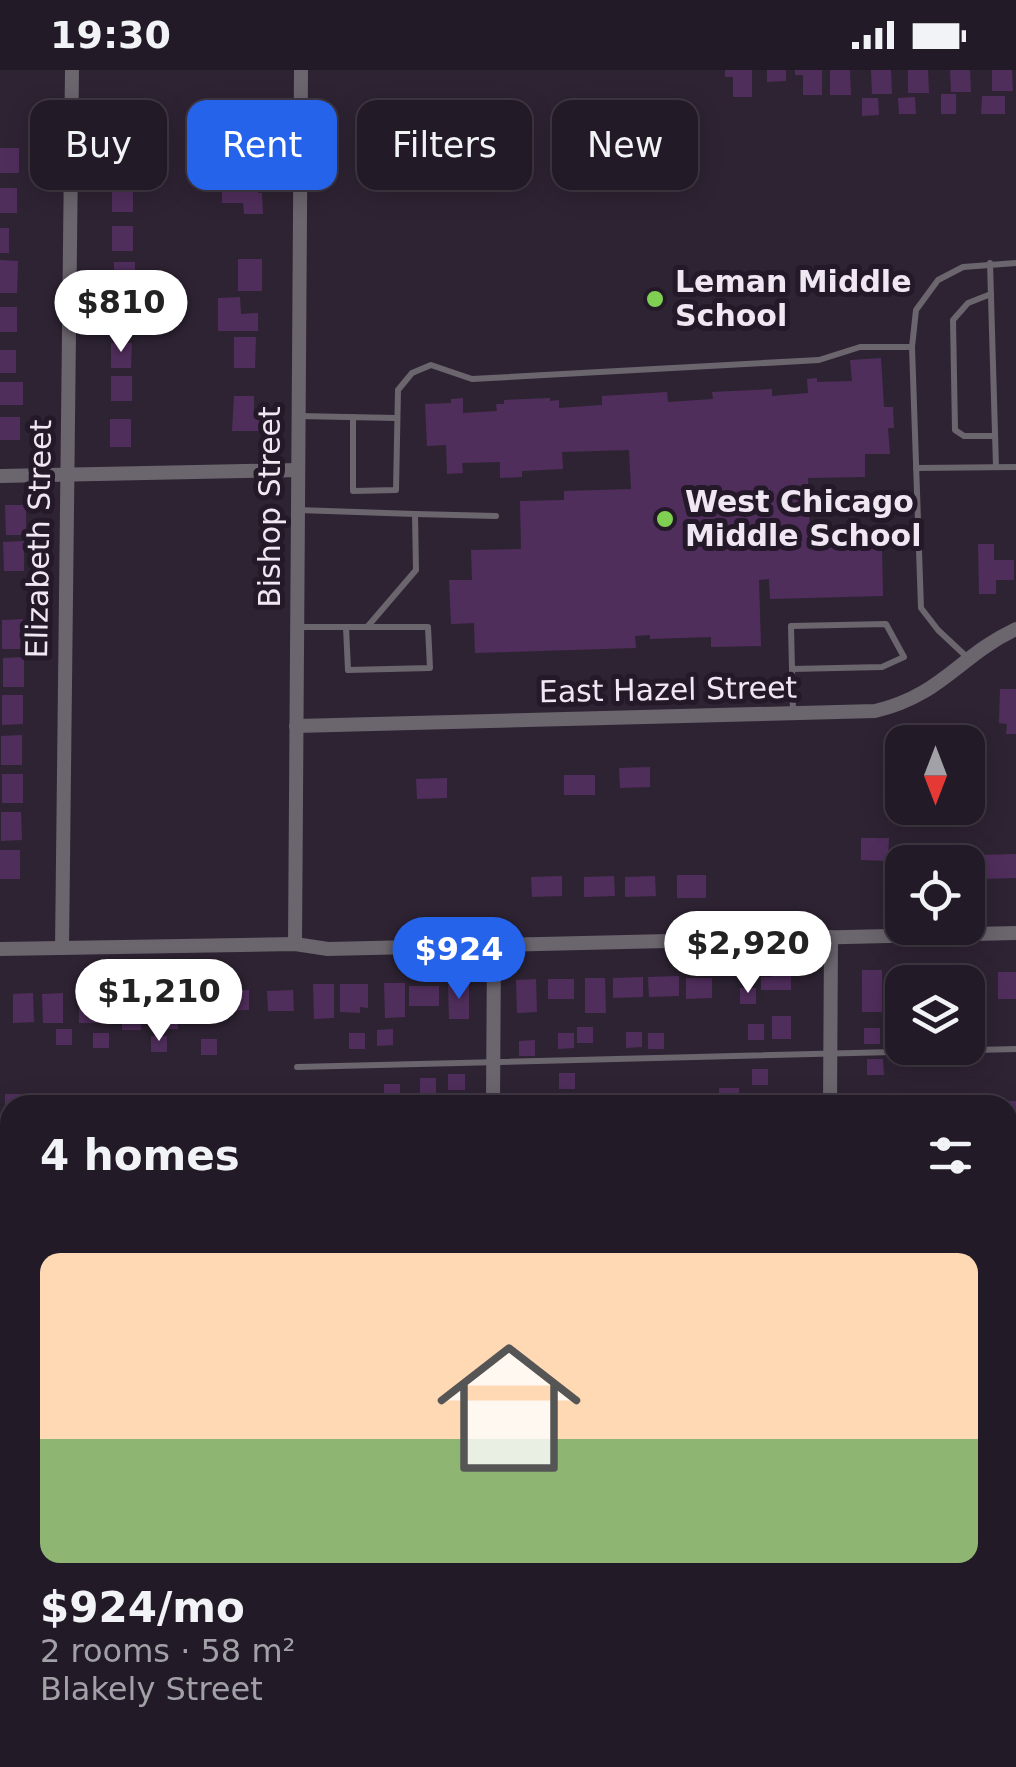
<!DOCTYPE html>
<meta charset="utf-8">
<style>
body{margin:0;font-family:"DejaVu Sans",sans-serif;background:#2e2732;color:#f1f3f6;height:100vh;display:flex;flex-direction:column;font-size:38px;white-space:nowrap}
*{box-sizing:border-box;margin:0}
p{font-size:32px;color:#a2a1a7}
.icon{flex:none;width:55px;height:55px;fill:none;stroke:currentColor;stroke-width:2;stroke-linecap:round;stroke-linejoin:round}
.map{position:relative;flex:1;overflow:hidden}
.side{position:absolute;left:0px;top:1025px;width:1018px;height:672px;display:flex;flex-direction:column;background:#221a26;border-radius:30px 30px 0 0;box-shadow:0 5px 25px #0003,0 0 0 2px #3f3843}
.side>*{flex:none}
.banner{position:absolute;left:30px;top:30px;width:958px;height:90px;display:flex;gap:20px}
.needle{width:65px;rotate:180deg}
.fabs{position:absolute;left:885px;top:655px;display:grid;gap:20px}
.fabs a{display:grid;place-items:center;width:100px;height:100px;border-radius:20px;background:#221a26;box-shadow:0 5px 25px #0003,0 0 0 2px #3f3843;font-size:50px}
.price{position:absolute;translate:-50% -85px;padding:0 22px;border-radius:35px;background:#fff;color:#222;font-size:32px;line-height:65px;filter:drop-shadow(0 2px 5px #0008)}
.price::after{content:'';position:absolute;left:50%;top:60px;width:30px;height:22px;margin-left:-15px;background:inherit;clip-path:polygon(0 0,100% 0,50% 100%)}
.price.current{background:#2563eb;color:#fff}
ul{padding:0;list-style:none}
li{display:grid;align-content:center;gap:20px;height:530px;padding:0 40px}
li span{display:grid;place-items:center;height:310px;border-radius:20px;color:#555}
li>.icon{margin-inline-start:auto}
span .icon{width:180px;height:180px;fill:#fffc;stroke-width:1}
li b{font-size:42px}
h2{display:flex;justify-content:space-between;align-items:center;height:120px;padding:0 40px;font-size:42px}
.chip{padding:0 35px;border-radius:20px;background:#221a26;box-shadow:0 5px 25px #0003,0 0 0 2px #3f3843;font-size:35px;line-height:90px}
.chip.current{background:#2563eb;color:#fff}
.status{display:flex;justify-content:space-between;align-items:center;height:70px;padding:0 50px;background:#221a26;direction:ltr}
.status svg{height:28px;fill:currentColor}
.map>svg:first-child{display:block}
.building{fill:#502e5c}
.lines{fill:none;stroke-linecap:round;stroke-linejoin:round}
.service{stroke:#6b656e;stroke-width:6}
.minor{stroke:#6b656e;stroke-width:14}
.poi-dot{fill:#7fd052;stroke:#241929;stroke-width:4}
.labels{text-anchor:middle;stroke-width:10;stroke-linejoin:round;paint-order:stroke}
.poi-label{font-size:30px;font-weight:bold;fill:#efe7f2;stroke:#241929;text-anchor:start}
.street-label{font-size:30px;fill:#efe7f2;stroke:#241929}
</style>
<div class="status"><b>19:30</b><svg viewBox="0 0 49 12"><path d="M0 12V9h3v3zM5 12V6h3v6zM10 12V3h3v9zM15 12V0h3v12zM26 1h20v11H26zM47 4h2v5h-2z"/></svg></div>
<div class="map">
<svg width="1016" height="1697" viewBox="0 0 1016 1697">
<rect width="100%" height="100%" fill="#2e2333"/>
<g class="building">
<polygon points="725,0 752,0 752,27 733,27 733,7 725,7"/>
<polygon points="767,0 786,0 786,11 767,12"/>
<polygon points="795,0 822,0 822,25 803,25 803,5 795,5"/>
<polygon points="830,0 850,0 851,25 830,25"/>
<polygon points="871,0 891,0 892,24 872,24"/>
<polygon points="908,0 928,0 929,23 908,23"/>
<polygon points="950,0 970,0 971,22 951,22"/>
<polygon points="992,0 1012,0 1013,21 992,21"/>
<rect x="941" y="24" width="15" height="20"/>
<polygon points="982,26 1005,26 1005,44 981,44"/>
<polygon points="915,27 916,44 899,44 898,28"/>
<polygon points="862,28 878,28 879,45 862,46"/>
<polygon points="263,72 264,93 259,93 259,104 219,105 219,84 244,84 244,73"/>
<rect x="0" y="78" width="19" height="25"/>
<rect x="112" y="78" width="21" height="25"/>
<polygon points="243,109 258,111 258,123 262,123 263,144 244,144 243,133 222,133 222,110"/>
<rect x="112" y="117" width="21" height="25"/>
<rect x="0" y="118" width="17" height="25"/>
<rect x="112" y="156" width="21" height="25"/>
<rect x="0" y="158" width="9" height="25"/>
<rect x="238" y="189" width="24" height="32"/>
<polygon points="0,190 18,191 17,223 0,223"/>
<rect x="114" y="192" width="21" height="25"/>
<polygon points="240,227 241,244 258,243 258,261 218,261 218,228"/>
<rect x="111" y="233" width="21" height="25"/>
<rect x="0" y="237" width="17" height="25"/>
<polygon points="234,267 256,267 255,298 234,298"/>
<polygon points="111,273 132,273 131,298 111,298"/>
<rect x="0" y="280" width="16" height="23"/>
<polygon points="881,288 884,337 893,337 894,358 888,358 890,384 865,384 865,407 808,408 810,467 871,466 871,478 882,478 883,526 770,529 769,509 759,510 761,576 711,577 711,567 650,569 650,565 635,566 636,578 475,583 474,553 451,554 449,510 472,510 471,480 521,479 520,431 564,430 564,421 631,419 629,380 562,382 563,399 522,401 522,407 500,408 500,392 462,393 463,403 447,404 446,375 427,376 425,334 451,333 451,329 463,328 463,343 497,341 496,334 504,334 504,330 550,328 550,331 559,330 559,338 602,335 602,326 667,322 668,332 713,329 712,322 772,319 772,326 808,323 807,309 817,308 817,312 852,311 850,290"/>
<rect x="111" y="306" width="21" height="25"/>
<rect x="0" y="312" width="23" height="23"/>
<polygon points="234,326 254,326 254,347 260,347 260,361 232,361"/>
<rect x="0" y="347" width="20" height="23"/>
<rect x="110" y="349" width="21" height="28"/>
<polygon points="5,435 26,435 26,465 6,465"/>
<polygon points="24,471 24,501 4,501 3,472"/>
<polygon points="978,474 994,474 994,490 1014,490 1014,510 996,510 996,524 979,524"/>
<polygon points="23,549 23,579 2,579 2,550"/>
<polygon points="24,587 24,617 3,617 3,588"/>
<polygon points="1000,619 1016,619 1016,664 1006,664 1007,654 999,653"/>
<polygon points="2,625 23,625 23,654 2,655"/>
<rect x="949" y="662" width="18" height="10"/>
<polygon points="22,665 22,695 1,695 1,666"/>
<polygon points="650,697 650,717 620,718 619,698"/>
<rect x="2" y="704" width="21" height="29"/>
<rect x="564" y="705" width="31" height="20"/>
<polygon points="447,708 447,728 417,729 416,709"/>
<polygon points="1,742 21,742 22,770 1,771"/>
<polygon points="861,768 889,768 888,791 861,790"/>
<rect x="0" y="780" width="20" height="29"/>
<polygon points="930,780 944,781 944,792 917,792 917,788 930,788"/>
<polygon points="1016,784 1016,808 980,809 979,785"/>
<rect x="677" y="805" width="29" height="23"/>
<polygon points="562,806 562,826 532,827 531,807"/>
<polygon points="614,806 615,826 584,827 584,807"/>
<polygon points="655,806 656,826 625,827 625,807"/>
<polygon points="772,897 791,897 791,920 761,920 761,907 772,907"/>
<rect x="862" y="900" width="20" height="42"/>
<rect x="998" y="902" width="18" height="27"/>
<polygon points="962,904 983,904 983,955 968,955 968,912 962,912"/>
<polygon points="893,905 918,905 918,912 902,912 902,932 893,932"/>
<rect x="924" y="905" width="24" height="7"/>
<polygon points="679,906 679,926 649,927 648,907"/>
<polygon points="643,907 643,927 613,928 613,908"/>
<polygon points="585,908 605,908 606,943 585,943"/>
<polygon points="686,908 712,908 712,928 686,929"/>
<polygon points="536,909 537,942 517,943 516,910"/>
<rect x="548" y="909" width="26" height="20"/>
<polygon points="384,913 405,913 405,947 385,948"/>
<polygon points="313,914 334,914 334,948 314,949"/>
<polygon points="340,914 368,914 368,938 360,937 360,943 340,942"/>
<polygon points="448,915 469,915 469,949 449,949"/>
<rect x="409" y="916" width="30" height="20"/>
<rect x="740" y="918" width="16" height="16"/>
<polygon points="249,920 249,940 223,941 223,921"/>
<polygon points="293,920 294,941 268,941 267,921"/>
<rect x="187" y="922" width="22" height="29"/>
<polygon points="33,923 34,952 13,953 13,924"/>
<polygon points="63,923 63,953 43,953 42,924"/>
<polygon points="79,924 99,924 100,953 79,953"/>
<rect x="122" y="924" width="19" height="36"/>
<rect x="158" y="924" width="20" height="35"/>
<rect x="772" y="946" width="19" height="23"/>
<rect x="748" y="954" width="16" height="16"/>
<rect x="577" y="957" width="16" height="16"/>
<rect x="864" y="958" width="16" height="16"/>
<rect x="886" y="958" width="16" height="16"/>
<rect x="56" y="959" width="16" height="16"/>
<polygon points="393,959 393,975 377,976 377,960"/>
<polygon points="626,962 642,962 642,977 626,978"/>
<rect x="93" y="963" width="16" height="15"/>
<rect x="349" y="963" width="16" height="16"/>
<polygon points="558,963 574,963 574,978 558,979"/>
<rect x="648" y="963" width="16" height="16"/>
<rect x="151" y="966" width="16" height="16"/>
<rect x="201" y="969" width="16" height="16"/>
<polygon points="535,970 535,986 519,986 519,971"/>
<polygon points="867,989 883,989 884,1005 867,1005"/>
<rect x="752" y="999" width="16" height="16"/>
<rect x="559" y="1003" width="16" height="16"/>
<rect x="448" y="1004" width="17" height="16"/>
<rect x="420" y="1008" width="16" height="16"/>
<rect x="384" y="1014" width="16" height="16"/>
<rect x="719" y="1018" width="20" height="17"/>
<polygon points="5,1024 21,1024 21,1035 10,1035 10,1040 5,1040"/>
<rect x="925" y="1024" width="23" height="11"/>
<rect x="120" y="1026" width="16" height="9"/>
<rect x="856" y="1027" width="22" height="8"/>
<polygon points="997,1031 1016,1031 1016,1052 1008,1052 1008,1035 997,1035"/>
<polygon points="0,1048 8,1048 9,1077 0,1077"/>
<rect x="0" y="1160" width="10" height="20"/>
<rect x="1008" y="1267" width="8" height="22"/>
<polygon points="0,1288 10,1288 10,1309 0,1308"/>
<rect x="3" y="1394" width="7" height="22"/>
<rect x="0" y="1504" width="10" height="22"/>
<rect x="0" y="1612" width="10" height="31"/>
</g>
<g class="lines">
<g class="service">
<polyline points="990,193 996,397"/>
<polyline points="991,224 968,233 953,250 955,360 964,366 995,366"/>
<polyline points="298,346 396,348"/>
<polyline points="353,347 353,421 396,420 398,320 412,303 431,295 472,309 819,290 860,277 912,277"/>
<polyline points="916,398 1016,397"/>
<polyline points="298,440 415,444 416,500 368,556"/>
<polyline points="415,444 496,446"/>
<polyline points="297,557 428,557 430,598 348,600 346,557"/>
<polyline points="969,589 938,560 921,538 912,277 916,240 938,210 963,197 1016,193"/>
<polyline points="792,599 882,597 904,587 886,554 791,556 793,643"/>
<polyline points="297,997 1016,979"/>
<polyline points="1008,1215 1016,1214"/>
<polyline points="1008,1449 1016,1449"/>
<polyline points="297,1694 485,1693"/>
</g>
<g class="minor">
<polyline points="0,406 298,400"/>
<path d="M296,656l579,-15c66,-15 85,-56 141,-82"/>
<polyline points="295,874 301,0"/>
<polyline points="62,878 72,0"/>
<polyline points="0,879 295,874 328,879 1016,863"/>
<polyline points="493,1035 494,875"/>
<polyline points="830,1035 831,867"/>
<polyline points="1008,1095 1016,1095"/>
<polyline points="0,1117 10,1117"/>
<polyline points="1008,1328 1016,1328"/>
<polyline points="0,1349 10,1349"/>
<polyline points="1008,1559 1016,1559"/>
<polyline points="0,1566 10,1566"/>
<polyline points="486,1697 486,1688"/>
<polyline points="824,1697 824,1688"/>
</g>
</g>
<g class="poi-dot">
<circle cx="655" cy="229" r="10"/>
<circle cx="665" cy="449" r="10"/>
</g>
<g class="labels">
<g class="poi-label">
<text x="675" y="222">Leman Middle<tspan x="675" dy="34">School</tspan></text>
<text x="685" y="442">West Chicago<tspan x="685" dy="34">Middle School</tspan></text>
</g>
<g class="street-label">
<text transform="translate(270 437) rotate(-90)" y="10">Bishop Street</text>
<text transform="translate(39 469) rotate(-89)" y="10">Elizabeth Street</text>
<text transform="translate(668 620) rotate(-1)" y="10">East Hazel Street</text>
</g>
</g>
</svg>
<div class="fabs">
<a><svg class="needle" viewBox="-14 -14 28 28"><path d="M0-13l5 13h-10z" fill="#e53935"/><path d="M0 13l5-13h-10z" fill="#a2a1a7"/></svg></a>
<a><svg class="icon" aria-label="locate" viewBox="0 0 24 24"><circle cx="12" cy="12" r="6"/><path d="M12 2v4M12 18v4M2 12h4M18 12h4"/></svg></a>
<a><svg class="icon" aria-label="layers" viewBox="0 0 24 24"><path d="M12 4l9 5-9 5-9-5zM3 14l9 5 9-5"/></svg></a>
</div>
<b class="price" style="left:121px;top:285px">$810</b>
<b class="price" style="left:748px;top:926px">$2,920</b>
<b class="price current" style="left:459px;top:932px">$924</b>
<b class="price" style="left:159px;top:974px">$1,210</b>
<div class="banner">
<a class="chip">Buy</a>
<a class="chip current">Rent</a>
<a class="chip">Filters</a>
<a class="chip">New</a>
</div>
<section class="side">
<h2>4 homes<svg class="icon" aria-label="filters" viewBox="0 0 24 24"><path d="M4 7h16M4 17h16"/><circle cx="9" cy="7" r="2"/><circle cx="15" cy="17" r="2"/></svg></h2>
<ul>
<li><span style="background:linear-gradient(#ffd9b3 60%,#8fb573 0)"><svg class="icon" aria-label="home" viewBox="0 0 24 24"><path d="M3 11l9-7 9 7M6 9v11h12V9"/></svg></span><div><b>$924/mo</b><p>2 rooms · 58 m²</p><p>Blakely Street</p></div></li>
</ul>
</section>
</div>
